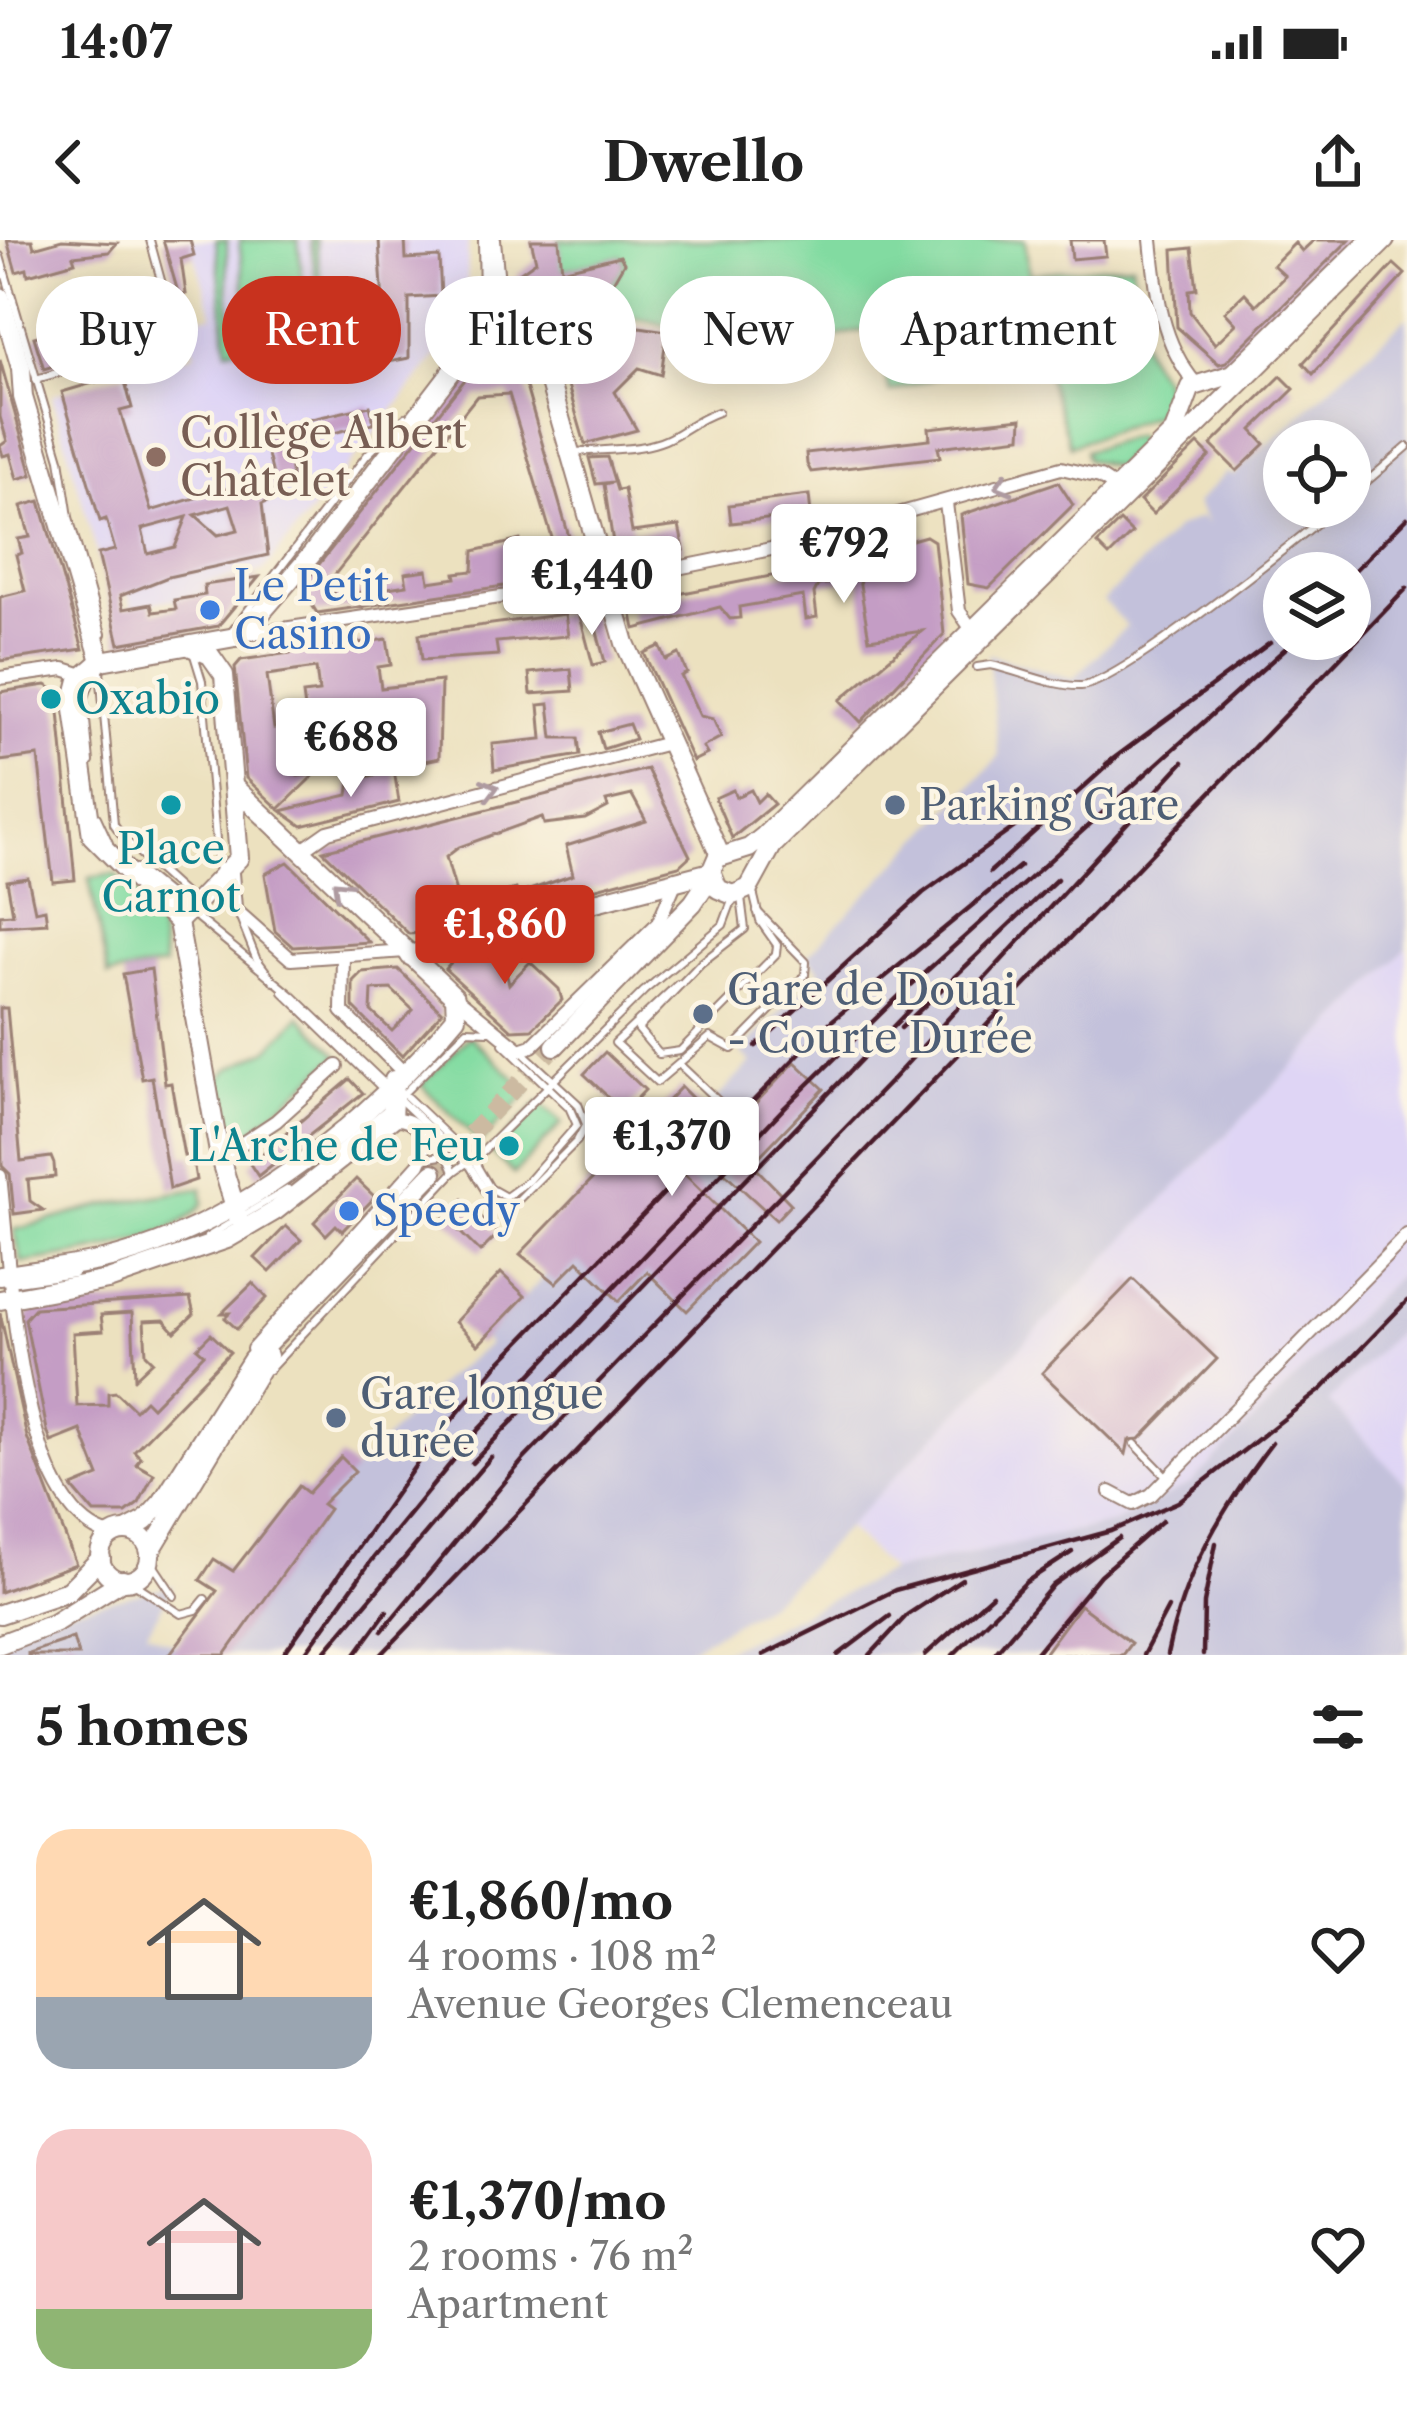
<!DOCTYPE html>
<meta charset="utf-8">
<style>
body{margin:0;font-family:"Libre Caslon Text",serif;background:#f2f2f2;color:#222;height:100vh;display:flex;flex-direction:column;font-size:45px;white-space:nowrap}
*{box-sizing:border-box;margin:0}
p{font-size:39px;color:#767676}
.icon{flex:none;width:66px;height:66px;fill:none;stroke:currentColor;stroke-width:2;stroke-linecap:round;stroke-linejoin:round}
.map{position:relative;height:1415px;overflow:hidden}
.details{display:flex;flex-direction:column;background:#fff;flex:1}
.details>*{flex:none}
.banner{position:absolute;left:36px;top:36px;width:1335px;height:108px;display:flex;gap:24px}
.buttons{position:absolute;left:1263px;top:180px;display:grid;gap:24px}
.buttons a{display:grid;place-items:center;width:108px;height:108px;border-radius:50%;background:#fff;box-shadow:0 6px 30px #0003;font-size:60px}
.price{position:absolute;translate:-50% -102px;padding:0 27px;border-radius:12px;background:#fff;color:#222;font-size:39px;line-height:78px;filter:drop-shadow(0 3px 6px #0008)}
.price::after{content:'';position:absolute;left:50%;top:72px;width:36px;height:27px;margin-left:-18px;background:inherit;clip-path:polygon(0 0,100% 0,50% 100%)}
.price.selected{background:#c8321e;color:#fff}
ul{padding:0;list-style:none}
li{display:flex;align-items:center;gap:36px;height:300px;padding:0 36px}
li span{display:grid;place-items:center;flex:none;width:336px;height:240px;border-radius:36px;color:#555}
li>.icon{margin-inline-start:auto}
span .icon{width:144px;height:144px;fill:#fffc;stroke-width:1}
li b{font-size:51px}
h2{display:flex;justify-content:space-between;align-items:center;height:144px;padding:0 36px;font-size:51px}
.pill{padding:0 42px;border-radius:54px;background:#fff;box-shadow:0 6px 30px #0003;font-size:42px;line-height:108px}
.pill.selected{background:#c8321e;color:#fff}
.status{display:flex;justify-content:space-between;align-items:center;height:84px;padding:0 60px;background:#fff;direction:ltr}
.status svg{height:33px;fill:currentColor}
header{display:flex;justify-content:space-between;align-items:center;height:156px;padding:0 36px;background:#fff;font-size:54px;font-weight:700}
.map>svg:first-child{display:block}
.built{fill:#dfd5f5}
.industrial{fill:#c3c1db;fill-rule:evenodd}
.green{fill:#82dba1;stroke:#667d66;stroke-width:3}
.building{fill:#c49dc5;fill-rule:evenodd}
.lines{fill:none;stroke-linecap:round;stroke-linejoin:round}
.secondary-tunnel{stroke:#ccbaa1;stroke-width:18;stroke-dasharray:18 9;stroke-linecap:butt}
.lane-casing{stroke:#9b8075;stroke-width:10}
.street-casing{stroke:#9b8075;stroke-width:16}
.secondary-casing{stroke:#9b8075;stroke-width:22}
.lane{stroke:#fff;stroke-width:6}
.street{stroke:#fff;stroke-width:12}
.secondary{stroke:#fff;stroke-width:18}
.rail{stroke:#4a1f2b;stroke-width:4.5}
.oneway{stroke:#ae9aa0}
.education-dot{fill:#8d6e63;stroke:#fcf5e5;stroke-width:4.5}
.shop-dot{fill:#3f7fe0;stroke:#fcf5e5;stroke-width:4.5}
.culture-dot{fill:#0f9aa8;stroke:#fcf5e5;stroke-width:4.5}
.service-dot{fill:#5c6f8a;stroke:#fcf5e5;stroke-width:4.5}
.labels{text-anchor:middle;stroke-width:9;stroke-linejoin:round;paint-order:stroke}
.education-label{font-size:42px;fill:#785e54;stroke:#fcf5e5;text-anchor:start}
.shop-label{font-size:42px;fill:#366cbe;stroke:#fcf5e5;text-anchor:start}
.culture-label{font-size:42px;fill:#0d838f;stroke:#fcf5e5;text-anchor:start}
.service-label{font-size:42px;fill:#4e5e75;stroke:#fcf5e5;text-anchor:start}
</style>
<div class="status"><b>14:07</b><svg viewBox="0 0 49 12"><path d="M0 12V9h3v3zM5 12V6h3v6zM10 12V3h3v9zM15 12V0h3v12zM26 1h20v11H26zM47 4h2v5h-2z"/></svg></div>
<header><svg class="icon" aria-label="back" viewBox="0 0 24 24"><path d="M15 5l-7 7 7 7"/></svg>Dwello<svg class="icon" aria-label="share" viewBox="0 0 24 24"><path d="M12 15V3M7 8l5-5 5 5M5 13v7h14v-7"/></svg></header>
<div class="map">
<svg width="1407" height="1415" viewBox="0 0 1407 1415">
<rect width="100%" height="100%" fill="#fcf5e5"/>
<filter id="ink" filterUnits="userSpaceOnUse"><feTurbulence type="fractalNoise" baseFrequency=".00833" numOctaves="2"/><feDisplacementMap in="SourceGraphic" scale="24" xChannelSelector="R" yChannelSelector="G"/><feConvolveMatrix kernelMatrix="1 2 1 2 8 2 1 2 1" color-interpolation-filters="sRGB"/></filter>
<filter id="wash" filterUnits="userSpaceOnUse"><feTurbulence type="fractalNoise" baseFrequency=".004" numOctaves="4" result="noise"/><feDisplacementMap in="SourceGraphic" scale="48" xChannelSelector="R" yChannelSelector="G"/><feGaussianBlur stdDeviation="2.7" result="paint"/><feColorMatrix in="noise" values="0 0 0 0 0 0 0 0 0 0 0 0 0 0 0 0 0 1.4 0 .05"/><feComposite in="paint" operator="in"/></filter>
<g filter="url(#wash)">
<rect width="100%" height="100%" fill="#ece1bf"/>
<g class="built">
<polygon points="190,0 468,0 467,43 463,65 443,108 263,331 203,343 203,353 132,367 128,350 109,355 52,155 195,114 185,79 213,75"/>
<polygon points="1407,708 1407,1027 1192,1243 1115,1283 891,1331 846,1287"/>
<polygon points="1407,1081 1407,1245 1327,1162"/>
</g>
<g class="industrial">
<path d="M1407,77v631l-609,629 -30,26 -89,52h-679v-28l174,-42 -27,47 29,13 123,-159 9,6 33,-35 14,13 88,-90 45,-35 -4,-6 267,-276 -10,-11 80,-82 -14,-14 192,-199 -11,-103 85,25 54,-53 -24,-25 74,-73 24,-11 8,8 -13,-22 31,-31 6,4zM1284,201h66v66h-66zM1284,333h66v66h-66z"/>
<polygon points="1407,1027 1407,1081 1328,1162 1407,1245 1407,1409 1402,1415 714,1415 891,1331 1115,1283 1192,1243"/>
</g>
<g class="green">
<path d="M216,0h11c0,28 -1,78 14,102 20,34 72,21 77,-17 3,-27 -5,-58 -7,-85h5c3,40 26,124 -37,126 -17,1 -31,-7 -41,-20l-11,4z"/>
<polygon points="239,0 298,0 309,94 250,100"/>
<path d="M559,0h466l4,34 103,-10c5,44 2,82 30,113l5,19 -5,16 -92,34 -30,-93 -26,1 -124,38 -18,-60 -14,-1 -143,36c-26,-46 -82,-55 -130,-47l-7,-16 35,-22 11,-19 -3,-7 -61,15z"/>
<polygon points="1136,195 1139,203 1115,227 1086,219 1085,211"/>
<polygon points="114,634 158,676 164,726 108,736 89,638"/>
<polygon points="300,776 339,815 251,892 227,902 213,845 229,829 269,809"/>
<polygon points="470,796 529,852 480,902 421,845"/>
<polygon points="539,862 562,883 514,934 491,912"/>
<path d="M202,948l1,16c-29,39 -134,52 -181,59l-8,-33 91,-25z"/>
</g>
<g id="blocks">
<g class="building">
<polygon points="7,0 32,0 34,8 62,0 117,3 109,12 73,16 75,22 28,35 27,29 16,32"/>
<polygon points="163,0 190,0 194,15 181,19 186,54 179,56"/>
<polygon points="379,0 405,0 406,19 439,17 441,56 409,58 409,118 358,128 354,109 362,108 360,66 383,64"/>
<polygon points="531,0 559,0 562,30 620,16 624,23 613,42 589,59 561,71 528,73 514,66 509,51 519,33 536,21"/>
<polygon points="1070,0 1104,0 1106,16 1072,19"/>
<polygon points="1314,0 1349,0 1226,122 1219,124 1177,87 1173,10 1192,8 1197,49 1189,50 1190,72 1215,104 1236,84 1225,72 1245,53 1256,65 1285,36 1273,25 1295,3 1302,11"/>
<polygon points="1394,24 1405,34 1313,134 1303,123"/>
<polygon points="148,64 157,93 93,101 64,111 67,122 44,129 34,97 45,94 44,88 114,74 112,68 124,65 126,70"/>
<polygon points="605,82 667,91 661,135 639,128 615,152 637,190 585,204 555,101"/>
<polygon points="0,120 32,235 17,239 10,214 3,216 0,206 7,201 0,177"/>
<path d="M522,133l58,202 -263,38 -16,-26 166,-210zM509,154l52,174 -24,3 -3,-9 -9,2 -5,-24 -46,11 -1,20 -18,2 1,5 -27,4 -2,-12 -22,3 2,12 -71,11 -8,-13 149,-187z"/>
<path d="M123,134l9,34 -12,3 31,100 122,-36 -11,-45 108,-24 4,17 -85,21 3,41 -27,7 2,10 -5,2 6,51 -100,22 -48,19 3,13 28,-5 2,8 23,-3 -2,-9 31,-5 -1,-10 55,-8 -41,49 -99,18 -21,-90 17,-4 -9,-31 -6,2 -38,-129zM230,265l8,25 -20,5 -23,-20zM187,277l-12,30 -27,7 -6,-25z"/>
<polygon points="1281,136 1294,149 1252,190 1265,204 1237,231 1211,205"/>
<polygon points="1022,178 1021,197 938,207 940,217 811,232 807,224 806,213 930,199 929,188"/>
<polygon points="1198,204 1210,216 1153,274 1140,261"/>
<polygon points="607,217 617,250 624,249 632,292 679,286 684,310 624,321 614,309 604,244 613,242 596,244 589,218"/>
<polygon points="1058,242 1073,265 989,348 968,344 961,275"/>
<polygon points="809,255 811,274 731,283 729,265"/>
<polygon points="40,261 83,409 0,421 0,357 25,351 16,315 22,313 18,299 30,297 21,266"/>
<polygon points="1120,281 1132,293 1109,316 1097,304"/>
<polygon points="926,296 934,301 944,394 861,482 840,460 922,391 869,399 859,339 818,345 814,353 817,377 806,379 803,356 739,367 740,378 730,379 720,367 635,389 631,370 674,362 673,355 822,326"/>
<polygon points="578,369 593,377 605,422 593,425"/>
<polygon points="565,374 568,396 496,402 498,415 422,420 419,394"/>
<polygon points="387,399 391,425 378,427 381,448 441,441 439,518 401,526 395,491 376,494 373,477 308,490 303,454 319,452 316,428 267,435 274,488 291,486 298,536 315,534 279,569 246,538 235,427 241,420"/>
<polygon points="660,406 666,420 679,414 687,433 681,436 700,476 713,479 721,497 703,507 707,514 693,521 644,413"/>
<polygon points="571,429 573,451 531,454 529,433"/>
<polygon points="46,445 57,451 75,640 53,642 38,516 0,521 0,452"/>
<polygon points="549,464 553,498 578,498 580,515 494,530 492,504 542,499 539,465"/>
<polygon points="629,484 635,499 603,509 598,492"/>
<path d="M647,529l43,87 -11,10 -247,66 -23,2 -86,-83zM632,555l14,26 -80,25 7,29 -55,19 -2,-5 -17,4 -2,8 -36,9 -15,-53 13,-10 83,-30 2,7 41,-5 23,-12 -2,-6z"/>
<polygon points="394,530 399,562 302,586 281,571 348,555 350,541"/>
<polygon points="733,550 736,557 751,550 757,562 765,554 774,564 732,598 715,558"/>
<polygon points="288,622 369,702 293,707 275,691 265,634"/>
<polygon points="28,638 35,671 45,669 47,683 0,686 0,675 13,674 7,641"/>
<polygon points="498,701 509,744 530,722 559,749 562,760 532,789 512,790 445,729 463,710"/>
<polygon points="151,729 165,844 171,843 184,916 192,915 196,940 170,949 152,837 142,839 123,734"/>
<path d="M398,729l44,43 -40,44 -49,-49v-26l9,-9zM391,749l22,21 -21,21 -21,-20 1,-21z"/>
<polygon points="0,768 7,768 21,921 51,917 54,924 55,937 28,940 30,961 43,970 14,974 10,934 2,926"/>
<polygon points="605,812 645,850 624,872 584,834"/>
<polygon points="795,822 824,849 752,924 791,964 776,980 692,903 673,923 754,1002 687,1071 647,1032 619,1061 578,1021 556,1043 520,1014 681,847 727,893"/>
<polygon points="350,839 363,853 258,936 250,924"/>
<polygon points="356,939 375,957 342,991 336,985 326,995 314,982"/>
<polygon points="463,959 498,994 480,1012 445,977"/>
<polygon points="286,986 301,1000 270,1032 255,1018"/>
<polygon points="501,1033 525,1056 478,1105 455,1082"/>
<polygon points="1133,1039 1217,1119 1140,1199 1129,1200 1126,1214 1042,1133"/>
<polygon points="253,1043 267,1058 237,1089 225,1078 230,1073 222,1073"/>
<polygon points="190,1058 194,1074 175,1092 164,1080 144,1081 146,1114 153,1121 135,1138 132,1073 101,1075 103,1091 73,1093 77,1166 108,1165 108,1153 116,1152 135,1170 145,1160 152,1167 204,1114 197,1108 211,1094 230,1112 134,1211 141,1218 136,1224 154,1234 139,1263 126,1273 94,1273 72,1247 99,1236 81,1190 51,1202 47,1190 25,1079 35,1068"/>
<polygon points="0,1073 27,1197 76,1324 0,1352"/>
<polygon points="341,1217 355,1231 322,1264 329,1269 225,1415 169,1415 217,1351 200,1340 214,1319 233,1331 299,1246 308,1253"/>
<polygon points="1080,1365 1131,1403 1122,1415 1043,1415"/>
<polygon points="73,1398 78,1415 28,1415 28,1413"/>
</g>
</g>
</g>
<g filter="url(#ink)">
<use href="#blocks" fill-opacity="0" stroke="#9b8075" stroke-width="3"/>
<g class="lines">
<polyline class="secondary-tunnel" points="433,933 555,806"/>
<g class="lane-casing">
<g id="lane">
<polyline points="0,16 60,219 69,277 102,394"/>
<polyline points="465,100 483,59 482,0"/>
<polyline points="36,139 177,99 150,0"/>
<path d="M575,212c27,-3 59,-1 85,-10 19,-6 34,-22 58,-30"/>
<polyline points="1350,256 1407,207"/>
<polyline points="229,395 367,215 406,177"/>
<polyline points="194,415 202,441 219,634"/>
<path d="M977,427l14,-2c28,6 62,22 90,21 37,-1 218,-148 256,-179"/>
<polyline points="100,431 114,584 126,601 191,660"/>
<polyline points="90,522 84,460 93,435"/>
<polyline points="97,577 109,603"/>
<polyline points="136,628 293,756 385,844 407,857 474,921 490,948 506,957 528,941 577,885 569,867 503,804"/>
<polyline points="235,633 238,667"/>
<polyline points="741,657 745,689 701,723 638,789 659,814 680,811 776,714 777,705 760,681 753,652"/>
<polyline points="241,680 256,718 274,742"/>
<polyline points="678,744 615,803 657,842 710,797 732,809 805,735 806,722 757,671"/>
<polyline points="283,752 385,851"/>
<polyline points="680,825 718,861"/>
<polyline points="397,857 470,926 491,960 513,965 577,901 586,884 578,864 520,810"/>
<polyline points="400,857 467,790 489,791"/>
<polyline points="332,915 390,866"/>
<polyline points="454,932 482,912 644,751 723,685 732,661"/>
<polyline points="207,997 288,949"/>
<polyline points="10,1043 74,1034"/>
<polyline points="269,1130 454,932 447,915 423,919"/>
<polyline points="1135,1204 1168,1238"/>
<polyline points="150,1320 174,1356"/>
<polyline points="129,1340 181,1374 196,1370 205,1359"/>
</g>
</g>
<g class="street-casing">
<g id="street">
<path d="M1151,0c5,51 10,103 45,144"/>
<polyline points="469,109 533,104"/>
<polyline points="946,263 959,371 975,394"/>
<polyline points="242,395 623,339 781,307 1061,228 1100,237 1117,248"/>
<polyline points="0,438 64,429 83,435"/>
<polyline points="301,611 328,592 668,503"/>
<polyline points="213,650 291,719 406,711"/>
<polyline points="343,716 342,771 403,832"/>
<polyline points="455,757 520,810 532,806 658,683 676,641"/>
<polyline points="220,918 276,881 337,826"/>
<path d="M0,936c10,81 16,337 111,359"/>
<path d="M253,1109l166,-185c11,-23 0,-47 -27,-45"/>
<polyline points="1110,1252 1133,1264 1151,1255 1407,995"/>
</g>
</g>
<g class="secondary-casing">
<g id="secondary">
<polyline points="1370,0 1233,134 1191,147 1174,192 764,596 749,608 717,618 711,632 718,649 733,655 749,648 772,606 1385,0"/>
<polyline points="0,57 21,128 23,157 101,421"/>
<polyline points="491,80 526,96 543,119 625,403 720,615"/>
<polyline points="178,682 92,596 73,463 79,440 101,421 241,396 312,314 491,80 496,54 491,0"/>
<polyline points="178,682 239,618 224,435 210,415 191,407"/>
<polyline points="178,682 220,918 238,977"/>
<polyline points="410,716 445,701 711,632"/>
<polyline points="555,806 693,663 711,636"/>
<path d="M0,1036c40,-7 79,-9 119,-20 128,-36 253,-137 337,-239l-1,-20 -221,-210"/>
<polyline points="0,1060 108,1040 227,999 275,971 392,879 394,840"/>
<polyline points="126,1291 145,1281 162,1262 252,1120 433,933"/>
<circle cx="125" cy="1316" r="25"/>
<polyline points="150,1312 268,1116"/>
<polyline points="0,1374 68,1351 101,1318"/>
<polyline points="0,1404 53,1384 123,1340"/>
</g>
</g>
<use href="#lane" class="lane"/>
<use href="#street" class="street"/>
<use href="#secondary" class="secondary"/>
<g class="rail">
<polyline points="1350,335 1407,278"/>
<polyline points="1106,524 1270,403"/>
<polyline points="990,632 1119,515"/>
<polyline points="901,788 1057,639"/>
<polyline points="756,806 923,653 1041,568"/>
<polyline points="472,1223 909,770"/>
<polyline points="382,1391 523,1220 891,841 1183,522"/>
<polyline points="283,1415 420,1219 496,1126 828,784 1020,626"/>
<polyline points="304,1415 371,1321 478,1190 785,867 901,754 1296,399"/>
<polyline points="322,1415 491,1217"/>
<polyline points="355,1415 387,1371"/>
<polyline points="381,1415 1407,348"/>
<polyline points="763,1415 895,1350 1111,1291 1178,1262 1322,1149 1407,1061"/>
<polyline points="838,1415 890,1376"/>
<polyline points="870,1415 907,1375 962,1339"/>
<polyline points="925,1415 992,1355"/>
<polyline points="953,1415 1026,1342 1072,1312"/>
<polyline points="993,1415 1053,1345 1119,1298"/>
<polyline points="1034,1415 1100,1335 1162,1281"/>
<polyline points="1143,1415 1168,1368"/>
<path d="M1167,1415c17,-83 54,-145 105,-212"/>
<polyline points="1203,1415 1204,1363 1216,1303"/>
</g>
</g>
<defs><path id="oneway-chevron" d="M-2-3.5L2.5 0L-2 3.5" fill="none" stroke-width="1.6" stroke-linecap="round" stroke-linejoin="round" transform="scale(3)"/></defs>
<g class="oneway">
<use href="#oneway-chevron" transform="translate(1003 245) rotate(163)"/>
<use href="#oneway-chevron" transform="translate(490 549) rotate(-15)"/>
<use href="#oneway-chevron" transform="translate(340 648) rotate(-136)"/>
</g>
</g>
<circle class="education-dot" cx="156" cy="217" r="12"/>
<g class="shop-dot">
<circle cx="210" cy="370" r="12"/>
<circle cx="349" cy="971" r="12"/>
</g>
<g class="culture-dot">
<circle cx="51" cy="459" r="12"/>
<circle cx="171" cy="565" r="12"/>
<circle cx="509" cy="906" r="12"/>
</g>
<g class="service-dot">
<circle cx="895" cy="565" r="12"/>
<circle cx="703" cy="774" r="12"/>
<circle cx="336" cy="1178" r="12"/>
</g>
<g class="labels">
<g class="education-label">
<text x="180" y="208">Collège Albert<tspan x="180" dy="48">Châtelet</tspan></text>
</g>
<g class="shop-label">
<text x="234" y="361">Le Petit<tspan x="234" dy="48">Casino</tspan></text>
<text x="373" y="986">Speedy</text>
</g>
<g class="culture-label">
<text x="75" y="474">Oxabio</text>
<text x="171" y="624" text-anchor="middle">Place<tspan x="171" dy="48">Carnot</tspan></text>
<text x="485" y="921" text-anchor="end">L'Arche de Feu</text>
</g>
<g class="service-label">
<text x="919" y="580">Parking Gare</text>
<text x="727" y="765">Gare de Douai<tspan x="727" dy="48">- Courte Durée</tspan></text>
<text x="360" y="1169">Gare longue<tspan x="360" dy="48">durée</tspan></text>
</g>
</g>
</svg>
<div class="buttons">
<a><svg class="icon" aria-label="locate" viewBox="0 0 24 24"><circle cx="12" cy="12" r="6"/><path d="M12 2v4M12 18v4M2 12h4M18 12h4"/></svg></a>
<a><svg class="icon" aria-label="layers" viewBox="0 0 24 24"><path d="M12 4l9 5-9 5-9-5zM3 14l9 5 9-5"/></svg></a>
</div>
<b class="price" style="left:844px;top:366px">€792</b>
<b class="price" style="left:592px;top:398px">€1,440</b>
<b class="price" style="left:351px;top:560px">€688</b>
<b class="price selected" style="left:505px;top:747px">€1,860</b>
<b class="price" style="left:672px;top:959px">€1,370</b>
<div class="banner">
<a class="pill">Buy</a>
<a class="pill selected">Rent</a>
<a class="pill">Filters</a>
<a class="pill">New</a>
<a class="pill">Apartment</a>
</div>
</div>
<section class="details">
<h2>5 homes<svg class="icon" aria-label="filters" viewBox="0 0 24 24"><path d="M4 7h16M4 17h16"/><circle cx="9" cy="7" r="2"/><circle cx="15" cy="17" r="2"/></svg></h2>
<ul>
<li><span style="background:linear-gradient(#ffd9b3 70%,#9aa5b1 0)"><svg class="icon" aria-label="home" viewBox="0 0 24 24"><path d="M3 11l9-7 9 7M6 9v11h12V9"/></svg></span><div><b>€1,860/mo</b><p>4 rooms · 108 m²</p><p>Avenue Georges Clemenceau</p></div><svg class="icon" aria-label="heart" viewBox="0 0 24 24"><path d="M12 20l-8-8c-3-5 5-10 8-4 3-6 11-1 8 4z"/></svg></li>
<li><span style="background:linear-gradient(#f6c9c9 75%,#8fb573 0)"><svg class="icon" aria-label="home" viewBox="0 0 24 24"><path d="M3 11l9-7 9 7M6 9v11h12V9"/></svg></span><div><b>€1,370/mo</b><p>2 rooms · 76 m²</p><p>Apartment</p></div><svg class="icon" aria-label="heart" viewBox="0 0 24 24"><path d="M12 20l-8-8c-3-5 5-10 8-4 3-6 11-1 8 4z"/></svg></li>
</ul>
</section>
